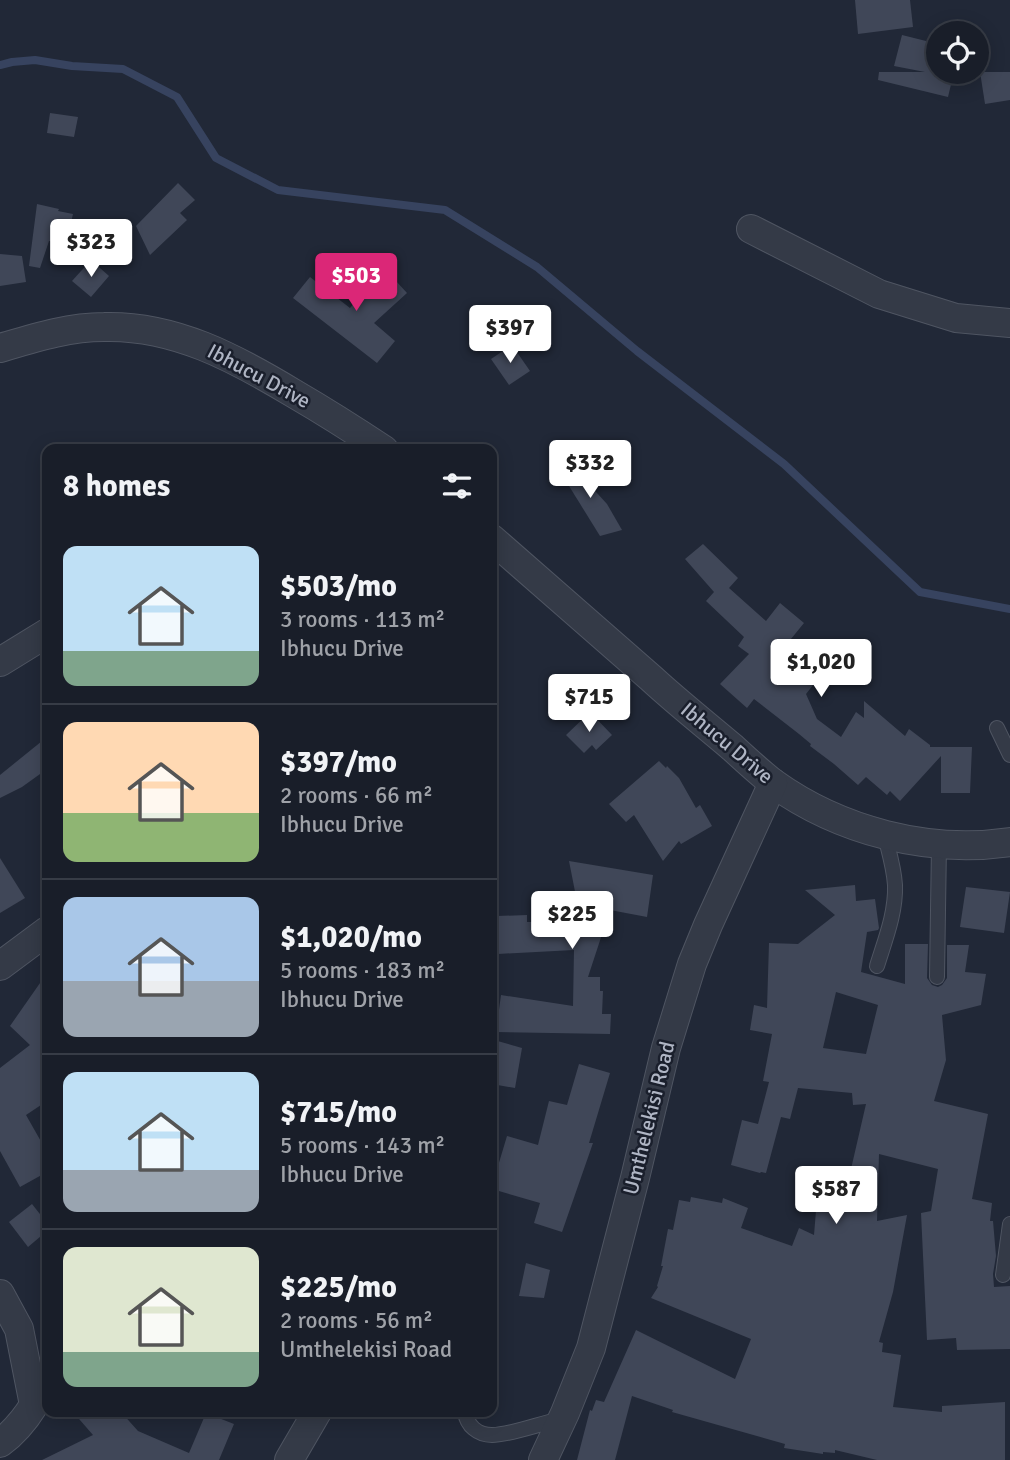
<!DOCTYPE html>
<meta charset="utf-8">
<style>
body{margin:0;font-family:Signika,sans-serif;background:#222731;color:#f1f3f6;height:100vh;display:flex;flex-direction:column;font-size:26px;white-space:nowrap}
*{box-sizing:border-box;margin:0}
p{font-size:23px;color:#9fa2a8}
.icon{flex:none;width:38px;height:38px;fill:none;stroke:currentColor;stroke-width:2;stroke-linecap:round;stroke-linejoin:round}
.map{position:relative;flex:1;overflow:hidden}
.details{position:absolute;left:42px;top:444px;width:455px;height:973px;display:flex;flex-direction:column;background:#191e29;border-radius:14px;box-shadow:0 4px 18px #0003,0 0 0 2px #373c46}
.details>*{flex:none}
.fabs{position:absolute;left:926px;top:21px;display:grid;gap:14px}
.fabs a{display:grid;place-items:center;width:63px;height:63px;border-radius:50%;background:#191e29;box-shadow:0 4px 18px #0003,0 0 0 2px #373c46;font-size:35px}
.price{position:absolute;translate:-50% -60px;padding:0 16px;border-radius:7px;background:#fff;color:#222;font-size:23px;line-height:46px;filter:drop-shadow(0 2px 4px #0008)}
.price::after{content:'';position:absolute;left:50%;top:42px;width:21px;height:16px;margin-left:-10px;background:inherit;clip-path:polygon(0 0,100% 0,50% 100%)}
.price.current{background:#db2777;color:#fff}
ul{padding:0;list-style:none}
li{display:flex;align-items:center;gap:21px;height:175px;padding:0 21px}
li+li{border-top:2px solid #373c46}
li span{display:grid;place-items:center;flex:none;width:196px;height:140px;border-radius:14px;color:#555}
li>.icon{margin-inline-start:auto}
span .icon{width:84px;height:84px;fill:#fffc;stroke-width:1}
li b{font-size:30px}
h2{display:flex;justify-content:space-between;align-items:center;height:84px;padding:0 21px;font-size:30px}
.map>svg:first-child{display:block}
.lines{fill:none;stroke-linecap:round;stroke-linejoin:round}
.stream{stroke:#37435f;stroke-width:8}
.building{fill:#404758;fill-rule:evenodd}
.lane-casing{stroke:#4f5562;stroke-width:16}
.street-casing{stroke:#4f5562;stroke-width:30}
.lane{stroke:#343a47;stroke-width:14}
.street{stroke:#343a47;stroke-width:28}
.labels{text-anchor:middle;stroke-width:5;stroke-linejoin:round;paint-order:stroke}
.street-label{font-size:21px;fill:#afb5c4;stroke:#1a1f2c}
</style>
<div class="map">
<svg width="1010" height="1460" viewBox="0 0 1010 1460">
<rect width="100%" height="100%" fill="#212837"/>
<g class="lines">
<polyline class="stream" points="0,65 12,62 35,60 72,66 123,69 177,97 216,158 278,190 445,210 537,267 637,351 784,464 920,592 1010,609"/>
</g>
<g class="building">
<polygon points="855,0 910,0 913,27 858,34"/>
<polygon points="902,35 938,44 938,72 954,72 948,97 878,80 879,72 925,72 894,66"/>
<polygon points="980,72 1010,72 1010,100 985,104"/>
<polygon points="50,113 78,117 74,137 47,133"/>
<polygon points="178,183 195,200 180,213 187,220 150,255 136,226"/>
<polygon points="37,204 59,209 58,211 73,214 66,244 49,241 40,268 29,266"/>
<polygon points="0,254 22,256 26,282 0,286"/>
<polygon points="91,260 109,276 91,297 72,281"/>
<polygon points="384,268 407,293 374,323 395,341 377,363 293,298 310,277 350,308"/>
<polygon points="512,345 530,371 509,385 491,359"/>
<polygon points="565,458 607,504 622,530 600,536 556,465"/>
<polygon points="703,544 738,578 729,588 766,621 780,603 804,623 782,650 817,680 806,694 817,719 841,737 856,712 864,718 864,701 905,736 909,729 930,745 930,747 972,747 970,793 941,793 941,756 900,801 890,791 887,795 866,777 858,785 834,764 810,746 811,744 799,734 754,699 747,708 720,684 749,654 738,646 744,637 706,601 714,592 685,559"/>
<polygon points="590,712 612,735 596,750 592,745 584,753 566,735"/>
<polygon points="47,737 47,769 22,787 0,798 0,775"/>
<polygon points="659,761 666,768 667,766 679,778 696,808 700,805 712,826 681,844 679,841 663,861 634,815 626,822 609,804"/>
<polygon points="0,858 25,898 0,913"/>
<polygon points="569,861 653,875 647,917 610,910 588,977 600,977 600,991 603,991 602,1014 611,1014 610,1034 496,1032 501,995 573,1006 574,950 498,954 497,916 527,915 527,922 581,922"/>
<path d="M855,885l1,16 19,-2 4,29 -1,2 -11,2 -6,40 44,12v-40h23l-1,34 5,7 6,2 4,-2 5,-7v-33h22l-4,27 21,2 -5,31 -39,10 4,45 -12,41 54,13 -16,85 20,4 -2,18h3l3,35 -3,18 1,13 16,-1v63l-53,1 -1,-12 -29,2 -6,-127 10,-2 7,-42 -59,-15 -2,67 30,-6 -14,77 -14,50 4,1 -1,9 19,3 -8,52 49,5v-6l63,-4v58h-128l-42,-10v3l-12,-1v2l-39,-6 1,-4 -113,-32 1,-2 -41,-14 -17,64h-38l13,-50 2,1 4,-11 8,2 32,-72 99,49 16,-40 -100,-41 7,-11 -1,-1 6,-20h-2l7,-37 5,1 6,-30 11,2 1,-5 31,6 1,-5 25,10 -7,20 51,18 7,-18 15,7 5,-61 29,8 18,-78 -13,1 -1,-12 -54,-5 -8,31 -9,-2 -15,56 -5,-1 -1,1 -29,-8 11,-45 16,4 11,-42 -6,-1 9,-47 -22,-4 4,-25 13,3 2,-65 29,1 37,-29 -30,-25zM836,992l42,13 -12,49 -43,-6z"/>
<polygon points="966,887 1010,892 1004,933 960,927"/>
<polygon points="47,973 47,1101 26,1115 47,1152 47,1172 20,1187 0,1151 0,1068 30,1045 10,1026"/>
<polygon points="494,1040 522,1048 515,1088 492,1084 492,1041"/>
<polygon points="579,1064 610,1073 589,1143 593,1143 562,1232 534,1223 540,1203 492,1189 492,1164 498,1166 507,1136 538,1145 549,1101 567,1105"/>
<polygon points="32,1204 47,1223 47,1231 28,1247 9,1222"/>
<polygon points="526,1263 550,1270 544,1298 519,1296"/>
<polygon points="73,1412 121,1412 138,1431 189,1453 206,1413 234,1424 219,1460 42,1460 93,1435"/>
</g>
<g class="lines">
<g class="lane-casing">
<g id="lane">
<polyline points="997,728 1010,755"/>
<path d="M877,966c8,-26 19,-53 18,-81 -1,-17 -6,-33 -10,-49"/>
<polyline points="937,977 939,844"/>
<polyline points="1003,1275 1010,1224"/>
<path d="M465,1412c2,14 13,23 27,23 18,0 49,-12 70,-16"/>
</g>
</g>
<g class="street-casing">
<g id="street">
<polyline points="751,229 879,294 956,318 1010,323"/>
<path d="M0,348c34,-10 68,-21 104,-21 70,-2 131,31 189,66 31,18 61,37 91,57"/>
<path d="M492,539c53,47 107,93 160,140 26,24 54,46 81,69 13,12 26,24 40,35 67,48 155,71 237,59"/>
<polyline points="0,662 47,633"/>
<polyline points="0,966 47,931"/>
<path d="M0,1294l19,35 15,76c-10,16 -19,27 -34,38"/>
<polyline points="289,1460 317,1412"/>
<polyline points="543,1460 565,1413 591,1348 635,1178 666,1048 692,964 708,925 773,783"/>
</g>
</g>
<use href="#lane" class="lane"/>
<use href="#street" class="street"/>
</g>
<g class="labels">
<g class="street-label">
<text transform="translate(259 376) rotate(28)" y="7">Ibhucu Drive</text>
<text transform="translate(727 743) rotate(40)" y="7">Ibhucu Drive</text>
<text transform="translate(649 1118) rotate(-76)" y="7">Umthelekisi Road</text>
</g>
</g>
</svg>
<div class="fabs">
<a><svg class="icon" aria-label="locate" viewBox="0 0 24 24"><circle cx="12" cy="12" r="6"/><path d="M12 2v4M12 18v4M2 12h4M18 12h4"/></svg></a>
</div>
<b class="price" style="left:91px;top:279px">$323</b>
<b class="price current" style="left:356px;top:313px">$503</b>
<b class="price" style="left:510px;top:365px">$397</b>
<b class="price" style="left:590px;top:500px">$332</b>
<b class="price" style="left:821px;top:699px">$1,020</b>
<b class="price" style="left:589px;top:734px">$715</b>
<b class="price" style="left:572px;top:951px">$225</b>
<b class="price" style="left:836px;top:1226px">$587</b>
<section class="details">
<h2>8 homes<svg class="icon" aria-label="filters" viewBox="0 0 24 24"><path d="M4 7h16M4 17h16"/><circle cx="9" cy="7" r="2"/><circle cx="15" cy="17" r="2"/></svg></h2>
<ul>
<li><span style="background:linear-gradient(#bfe0f5 75%,#7fa58c 0)"><svg class="icon" aria-label="home" viewBox="0 0 24 24"><path d="M3 11l9-7 9 7M6 9v11h12V9"/></svg></span><div><b>$503/mo</b><p>3 rooms · 113 m²</p><p>Ibhucu Drive</p></div></li>
<li><span style="background:linear-gradient(#ffd9b3 65%,#8fb573 0)"><svg class="icon" aria-label="home" viewBox="0 0 24 24"><path d="M3 11l9-7 9 7M6 9v11h12V9"/></svg></span><div><b>$397/mo</b><p>2 rooms · 66 m²</p><p>Ibhucu Drive</p></div></li>
<li><span style="background:linear-gradient(#a9c7e8 60%,#9aa5b1 0)"><svg class="icon" aria-label="home" viewBox="0 0 24 24"><path d="M3 11l9-7 9 7M6 9v11h12V9"/></svg></span><div><b>$1,020/mo</b><p>5 rooms · 183 m²</p><p>Ibhucu Drive</p></div></li>
<li><span style="background:linear-gradient(#bfe0f5 70%,#9aa5b1 0)"><svg class="icon" aria-label="home" viewBox="0 0 24 24"><path d="M3 11l9-7 9 7M6 9v11h12V9"/></svg></span><div><b>$715/mo</b><p>5 rooms · 143 m²</p><p>Ibhucu Drive</p></div></li>
<li><span style="background:linear-gradient(#dfe7d0 75%,#7fa58c 0)"><svg class="icon" aria-label="home" viewBox="0 0 24 24"><path d="M3 11l9-7 9 7M6 9v11h12V9"/></svg></span><div><b>$225/mo</b><p>2 rooms · 56 m²</p><p>Umthelekisi Road</p></div></li>
</ul>
</section>
</div>
